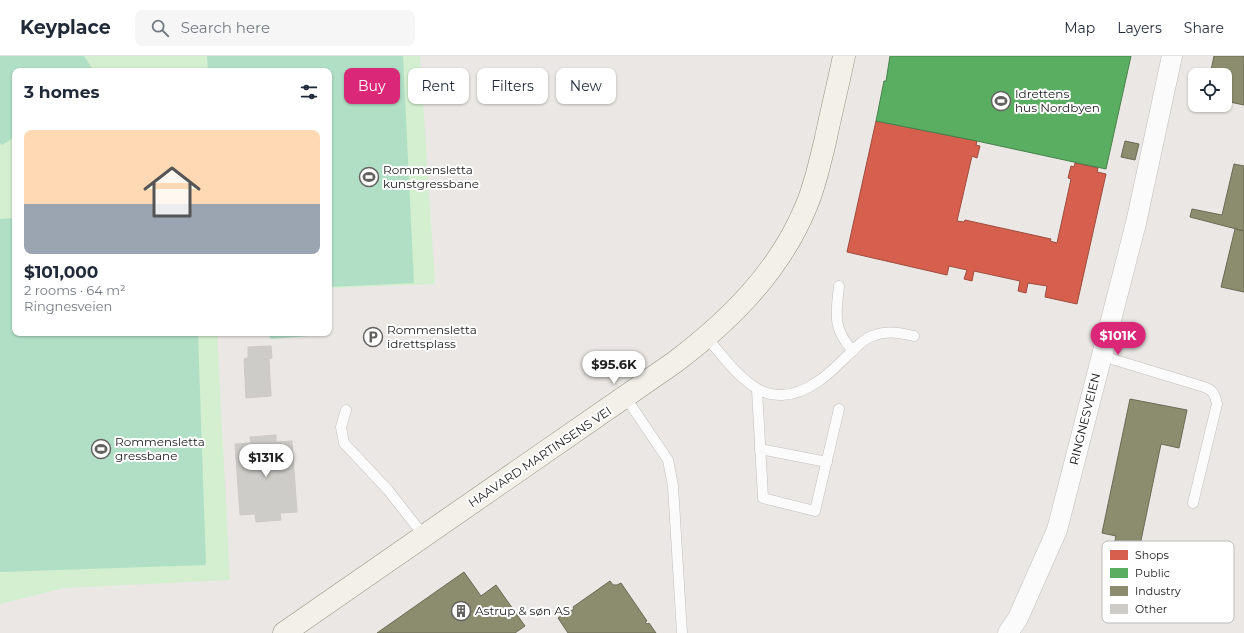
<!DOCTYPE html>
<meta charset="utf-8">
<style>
body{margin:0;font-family:Montserrat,sans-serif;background:#f6f6f7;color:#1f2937;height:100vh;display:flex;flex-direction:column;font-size:15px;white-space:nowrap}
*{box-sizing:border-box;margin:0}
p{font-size:13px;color:#747a83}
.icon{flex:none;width:22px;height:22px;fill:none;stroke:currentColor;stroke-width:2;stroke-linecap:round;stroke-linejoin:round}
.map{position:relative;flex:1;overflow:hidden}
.side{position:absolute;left:12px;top:12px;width:320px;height:268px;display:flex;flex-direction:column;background:#fff;border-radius:8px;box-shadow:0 1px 3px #0004}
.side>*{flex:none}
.guide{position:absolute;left:344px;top:12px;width:380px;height:36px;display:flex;gap:8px}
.buttons{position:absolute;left:1188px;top:12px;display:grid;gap:8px}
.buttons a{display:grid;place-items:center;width:44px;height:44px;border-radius:8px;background:#fff;box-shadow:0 1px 3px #0004;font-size:20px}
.price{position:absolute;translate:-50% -34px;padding:0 9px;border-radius:14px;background:#fff;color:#222;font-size:13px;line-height:26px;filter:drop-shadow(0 1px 2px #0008)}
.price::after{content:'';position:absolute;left:50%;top:24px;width:12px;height:9px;margin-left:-6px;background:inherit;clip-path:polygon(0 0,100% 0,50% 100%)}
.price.current{background:#db2777;color:#fff}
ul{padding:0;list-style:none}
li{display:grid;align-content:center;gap:8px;height:212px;padding:0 12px}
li+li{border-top:1px solid #e0e1e3}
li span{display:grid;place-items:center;height:124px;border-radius:8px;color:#555}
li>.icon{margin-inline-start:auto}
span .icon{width:72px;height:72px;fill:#fffc;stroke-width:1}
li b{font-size:17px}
h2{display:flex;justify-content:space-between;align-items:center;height:48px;padding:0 12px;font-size:17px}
.tag{padding:0 14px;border-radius:8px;background:#fff;box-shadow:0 1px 3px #0004;font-size:14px;line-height:36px}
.tag.current{background:#db2777;color:#fff}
header{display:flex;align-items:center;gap:24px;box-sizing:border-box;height:56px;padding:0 20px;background:#fff;border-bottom:1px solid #e0e1e3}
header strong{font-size:19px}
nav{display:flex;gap:22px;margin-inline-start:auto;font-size:14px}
.search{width:280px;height:36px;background:#f6f6f7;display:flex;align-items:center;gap:10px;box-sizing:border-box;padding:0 14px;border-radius:8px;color:#747a83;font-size:15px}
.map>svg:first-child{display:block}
.park{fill:#d3efd0}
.pitch{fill:#b1dfc6}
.shops{fill:#d6604d;stroke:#9e4b3e}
.public{fill:#5aae61;stroke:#47824c}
.industry{fill:#8c8c6e;stroke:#6a6a55}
.building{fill:#ceccc9;stroke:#cdc9c6}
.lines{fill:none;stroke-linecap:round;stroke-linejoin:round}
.lane-casing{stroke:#c1bfbe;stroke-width:11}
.street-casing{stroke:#c1bfbe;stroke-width:21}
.secondary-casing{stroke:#93917e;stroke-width:23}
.lane{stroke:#fcfbfb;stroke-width:10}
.street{stroke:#fcfbfb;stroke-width:20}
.secondary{stroke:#f2f0e9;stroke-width:22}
.labels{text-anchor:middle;stroke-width:4;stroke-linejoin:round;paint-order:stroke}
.poi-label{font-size:12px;fill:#1b1b1b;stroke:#fff;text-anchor:start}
.street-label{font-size:12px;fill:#1b1b1b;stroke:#fff}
.key{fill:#fff;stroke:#bbb;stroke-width:1}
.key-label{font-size:11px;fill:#1b1b1b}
</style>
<header>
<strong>Keyplace</strong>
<div class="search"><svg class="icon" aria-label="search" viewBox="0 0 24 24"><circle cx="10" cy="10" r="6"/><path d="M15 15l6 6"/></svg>Search here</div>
<nav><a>Map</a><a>Layers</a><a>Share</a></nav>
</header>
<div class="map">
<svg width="1244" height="577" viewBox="0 0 1244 577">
<rect width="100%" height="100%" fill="#eae7e4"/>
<polygon class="park" points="0,0 420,0 435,228 329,232 329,15 15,15 15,277 217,277 230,524 64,532 0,548"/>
<g class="pitch">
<polygon points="0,0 84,0 94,15 15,15 15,81 2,89 0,87"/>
<polygon points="207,0 403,0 414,227 329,231 329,15 208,15"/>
<polygon points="15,162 15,277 198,277 206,509 0,516 0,163"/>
<polygon points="267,277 323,277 322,279 271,283"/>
</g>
<polygon class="shops" points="876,65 977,85 976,89 980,90 977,102 972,100 957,165 964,166 965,164 1051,183 1050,185 1057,187 1071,123 1068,122 1071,110 1074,111 1075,107 1098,112 1097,116 1106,118 1077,248 1045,241 1047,230 1028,227 1026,237 1018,235 1020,225 974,215 972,225 964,223 967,214 949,210 947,219 847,196"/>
<polygon class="public" points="1131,0 1106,113 977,85 876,65 884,25 886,25 890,0"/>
<g class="industry">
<polygon points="1214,0 1244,0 1244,49 1225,45 1225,19 1210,19"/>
<polygon points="1125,85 1139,88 1135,104 1121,101"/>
<polygon points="1234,108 1244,110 1244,175 1190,161 1192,153 1222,159"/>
<polygon points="1235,173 1244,175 1244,236 1221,231"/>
<polygon points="1130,343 1187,354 1179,392 1161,388 1139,494 1114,489 1116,480 1102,477"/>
<polygon points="464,516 481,540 496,529 525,570 515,577 377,577"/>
<polygon points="610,525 613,529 617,529 621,527 647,565 645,566 647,568 649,567 656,577 568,577 558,562 570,553 571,555 574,553 573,551"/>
</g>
<g class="building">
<polygon points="271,290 272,302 269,303 271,340 246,342 244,303 248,302 248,291"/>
<polygon points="276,379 276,386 292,385 297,456 280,457 281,464 256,466 255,458 240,459 235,388 251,387 250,381"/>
</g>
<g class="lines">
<g class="lane-casing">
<g id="lane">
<path d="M839,230c-3,28 -7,42 14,65"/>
<path d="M707,282c15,17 30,38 49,50 7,5 18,7 26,7 26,-1 47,-21 64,-38 8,-8 16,-17 26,-21 15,-6 27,-3 42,0"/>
<path d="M1102,300l102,31c9,3 11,7 13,17l-24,99"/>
<polyline points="757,333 763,442 815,455 839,353"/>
<polyline points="626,342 668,404 673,430 682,577"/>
<polyline points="346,354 341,371 344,387 388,434 424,480"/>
<polyline points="760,393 827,406"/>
</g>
</g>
<g class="street-casing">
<polyline id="street" points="1008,577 1018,562 1057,474 1136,167 1172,0"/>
</g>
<g class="secondary-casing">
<path id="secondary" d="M284,577l391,-271c54,-41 103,-89 130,-153 10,-22 14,-44 20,-67 6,-29 13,-57 19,-86"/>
</g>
<use href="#lane" class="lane"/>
<use href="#street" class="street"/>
<use href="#secondary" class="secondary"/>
</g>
<defs>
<g id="stadium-ring" transform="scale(1)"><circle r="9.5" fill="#fff" stroke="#636261" stroke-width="1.5"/><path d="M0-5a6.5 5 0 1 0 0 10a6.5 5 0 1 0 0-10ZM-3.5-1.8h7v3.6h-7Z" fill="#636261"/></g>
<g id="parking-ring" transform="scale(1)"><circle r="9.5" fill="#fff" stroke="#636261" stroke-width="1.5"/><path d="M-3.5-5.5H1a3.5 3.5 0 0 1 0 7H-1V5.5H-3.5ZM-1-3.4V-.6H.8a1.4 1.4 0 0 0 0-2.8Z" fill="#636261"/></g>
<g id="building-ring" transform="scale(1)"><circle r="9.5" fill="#fff" stroke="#636261" stroke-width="1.5"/><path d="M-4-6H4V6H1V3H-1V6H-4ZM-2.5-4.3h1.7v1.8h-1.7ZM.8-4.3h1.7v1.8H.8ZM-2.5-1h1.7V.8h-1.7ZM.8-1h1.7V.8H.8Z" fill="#636261"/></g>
</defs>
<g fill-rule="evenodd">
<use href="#stadium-ring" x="1001" y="45"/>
<use href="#stadium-ring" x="369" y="121"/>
<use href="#parking-ring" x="373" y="281"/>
<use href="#stadium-ring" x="101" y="393"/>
<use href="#building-ring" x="461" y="555"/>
</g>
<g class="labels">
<g class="poi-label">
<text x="1015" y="42">Idrettens<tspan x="1015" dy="14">hus Nordbyen</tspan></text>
<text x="383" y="118">Rommensletta<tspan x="383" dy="14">kunstgressbane</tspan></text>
<text x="387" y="278">Rommensletta<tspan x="387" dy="14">idrettsplass</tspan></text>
<text x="115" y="390">Rommensletta<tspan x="115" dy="14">gressbane</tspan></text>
<text x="475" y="559">Astrup &amp; søn AS</text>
</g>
<g class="street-label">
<text transform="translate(1085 363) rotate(-76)" y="4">RINGNESVEIEN</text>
<text transform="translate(540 401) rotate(-34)" y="4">HAAVARD MARTINSENS VEI</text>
</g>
</g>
<rect x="1102" y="485" width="132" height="82" rx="6" class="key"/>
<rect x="1110" y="494" width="18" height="10" fill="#d6604d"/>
<rect x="1110" y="512" width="18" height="10" fill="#5aae61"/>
<rect x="1110" y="530" width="18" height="10" fill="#8c8c6e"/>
<rect x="1110" y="548" width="18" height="10" fill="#ceccc9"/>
<g class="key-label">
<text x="1135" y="503">Shops</text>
<text x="1135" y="521">Public</text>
<text x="1135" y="539">Industry</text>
<text x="1135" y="557">Other</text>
</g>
</svg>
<div class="buttons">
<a><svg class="icon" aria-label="locate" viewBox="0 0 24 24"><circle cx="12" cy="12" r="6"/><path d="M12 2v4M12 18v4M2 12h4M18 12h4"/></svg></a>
</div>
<b class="price current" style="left:1118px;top:300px">$101K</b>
<b class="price" style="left:614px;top:329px">$95.6K</b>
<b class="price" style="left:266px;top:422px">$131K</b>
<div class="guide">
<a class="tag current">Buy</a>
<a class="tag">Rent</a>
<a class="tag">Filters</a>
<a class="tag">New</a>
</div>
<section class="side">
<h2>3 homes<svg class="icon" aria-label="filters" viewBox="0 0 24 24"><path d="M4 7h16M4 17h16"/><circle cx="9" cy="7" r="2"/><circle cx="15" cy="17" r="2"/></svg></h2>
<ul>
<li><span style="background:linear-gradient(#ffd9b3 60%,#9aa5b1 0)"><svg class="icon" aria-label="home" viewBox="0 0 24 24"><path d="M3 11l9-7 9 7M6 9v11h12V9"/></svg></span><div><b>$101,000</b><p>2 rooms · 64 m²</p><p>Ringnesveien</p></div></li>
</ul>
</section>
</div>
